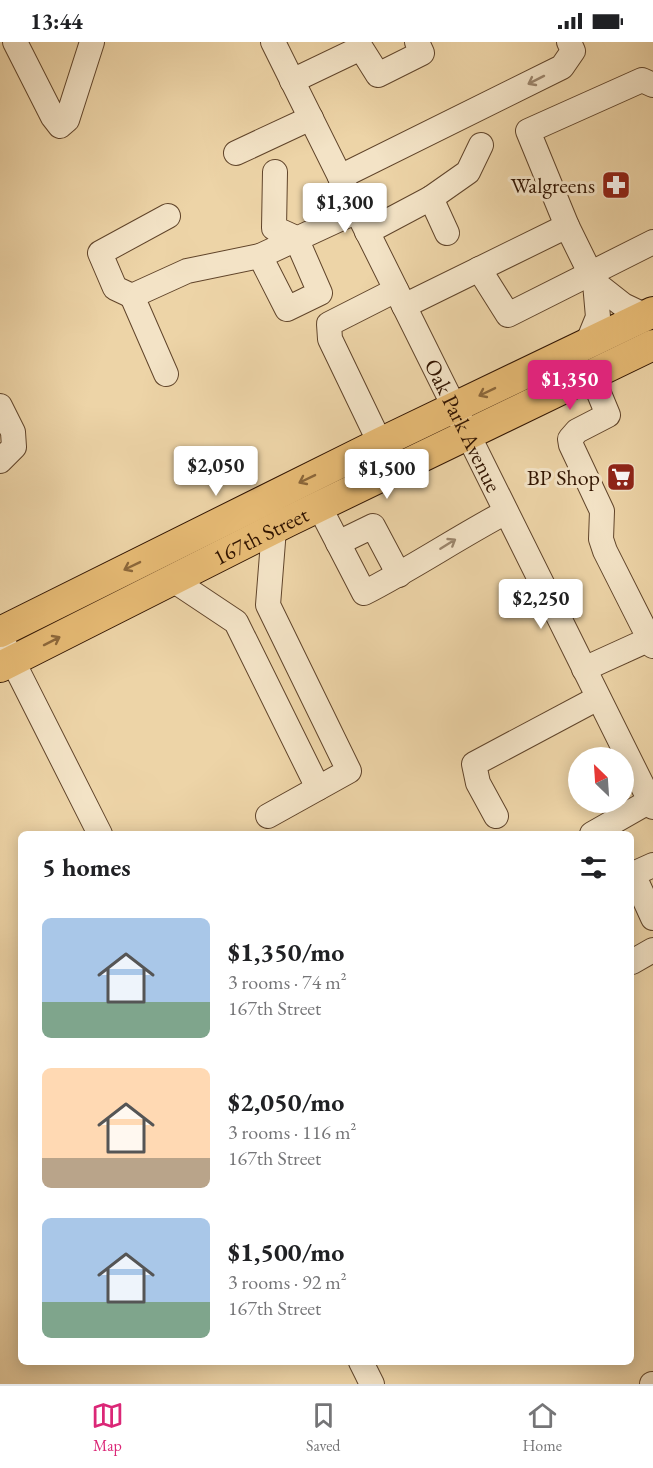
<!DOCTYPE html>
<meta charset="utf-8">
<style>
body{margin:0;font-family:"EB Garamond",serif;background:#f6f6f6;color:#202124;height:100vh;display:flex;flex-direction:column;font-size:22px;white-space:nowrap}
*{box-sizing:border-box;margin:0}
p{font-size:20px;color:#757577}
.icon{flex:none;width:33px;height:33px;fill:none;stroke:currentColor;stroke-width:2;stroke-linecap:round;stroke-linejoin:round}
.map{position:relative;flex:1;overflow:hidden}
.panel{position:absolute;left:18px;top:789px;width:616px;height:534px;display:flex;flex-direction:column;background:#fff;border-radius:9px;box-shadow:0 3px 15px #0003}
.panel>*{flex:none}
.needle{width:39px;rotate:335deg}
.controls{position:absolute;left:568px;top:705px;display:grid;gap:12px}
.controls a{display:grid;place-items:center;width:66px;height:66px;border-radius:50%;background:#fff;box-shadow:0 3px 15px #0003;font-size:30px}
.price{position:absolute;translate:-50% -51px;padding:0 14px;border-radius:6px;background:#fff;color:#222;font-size:20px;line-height:39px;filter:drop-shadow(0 2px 3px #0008)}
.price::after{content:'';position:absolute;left:50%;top:36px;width:18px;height:14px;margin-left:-9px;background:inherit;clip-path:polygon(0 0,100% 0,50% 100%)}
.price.on{background:#db2777;color:#fff}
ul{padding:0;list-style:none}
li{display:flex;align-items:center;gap:18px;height:150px;padding:0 24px}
li span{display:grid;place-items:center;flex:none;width:168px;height:120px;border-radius:9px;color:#555}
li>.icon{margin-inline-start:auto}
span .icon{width:72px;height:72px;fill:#fffc;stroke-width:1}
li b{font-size:26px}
h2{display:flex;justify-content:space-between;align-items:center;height:72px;padding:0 24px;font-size:26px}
.status{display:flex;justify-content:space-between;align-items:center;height:42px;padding:0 30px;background:#fff;direction:ltr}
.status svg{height:16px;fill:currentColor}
.menu{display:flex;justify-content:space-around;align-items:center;height:84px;border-top:2px solid #e0e0e0;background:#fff;font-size:16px;color:#757577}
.menu a{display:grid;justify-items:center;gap:3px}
.menu .on{color:#db2777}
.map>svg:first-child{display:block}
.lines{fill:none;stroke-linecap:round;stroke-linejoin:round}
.minor-casing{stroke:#60442a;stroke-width:26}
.major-casing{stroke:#311400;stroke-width:32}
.minor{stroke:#f3e3c6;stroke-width:24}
.major{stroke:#e6ba74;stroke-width:30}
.oneway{stroke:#9c866d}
.oneway2{stroke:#8c673a}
.labels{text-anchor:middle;stroke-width:6;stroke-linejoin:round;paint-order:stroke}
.poi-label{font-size:22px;fill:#311400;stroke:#f3e3c6;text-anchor:end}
.street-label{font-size:22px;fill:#311400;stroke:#f3e3c6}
</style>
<div class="status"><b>13:44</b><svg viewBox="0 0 49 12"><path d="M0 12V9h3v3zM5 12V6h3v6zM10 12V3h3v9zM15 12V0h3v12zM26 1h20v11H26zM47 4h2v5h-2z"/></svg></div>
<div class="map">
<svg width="653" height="1342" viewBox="0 0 653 1342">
<rect width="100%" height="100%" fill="#edd4a7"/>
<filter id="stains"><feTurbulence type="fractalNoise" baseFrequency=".00333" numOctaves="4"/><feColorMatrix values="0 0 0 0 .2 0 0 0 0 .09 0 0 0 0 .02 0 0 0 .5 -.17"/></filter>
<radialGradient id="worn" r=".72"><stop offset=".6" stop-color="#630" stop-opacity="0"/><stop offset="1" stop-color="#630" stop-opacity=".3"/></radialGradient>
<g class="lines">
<g class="minor-casing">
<g id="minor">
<polyline points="15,0 53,75 60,84 67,78 92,0"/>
<path id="s1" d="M273,0l380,765"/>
<polyline points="292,39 361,6 378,33 422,11 417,0"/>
<polyline points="236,111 311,76"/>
<polyline points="275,130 274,186 296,196 320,251 287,267 260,214 357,169"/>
<polyline points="340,135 562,25 573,9 569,0"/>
<polyline points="431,156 468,130 481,103"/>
<polyline points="567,184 528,89 642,38 653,43"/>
<polyline points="367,190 431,156 447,191"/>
<polyline points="479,227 508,273 653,200"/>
<polyline points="595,241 623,263 646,274"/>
<polyline points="132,254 115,246 100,211 168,174"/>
<polyline points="404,264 567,184 595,241 598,275 587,302"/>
<polyline points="166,332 132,254 187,229 260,214"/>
<polyline points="591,332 608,373 577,389 570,397 571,403 602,469 601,497 605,509 653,604"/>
<polyline points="0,364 13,390 14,405 0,419"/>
<polyline points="380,401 330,297 329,282 396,248"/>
<path d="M319,464l45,87c49,-25 93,-55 142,-81"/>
<polyline points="338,501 373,484 399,533"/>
<polyline points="173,538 236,580 318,746"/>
<polyline points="0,594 100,792"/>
<polyline points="584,627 650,597"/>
<polyline points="268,774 349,729 268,563 274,487"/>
<polyline points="496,774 478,741 474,722 598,656"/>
<polyline points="592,792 650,759"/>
<polyline points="653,823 633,832 653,876"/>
<polyline points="632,920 653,908"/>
<polyline points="361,1320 372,1342"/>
<polyline points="652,1342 653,1342"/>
</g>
</g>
<g class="major-casing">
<g id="major">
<polyline points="0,590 380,401 653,270"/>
<path id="s2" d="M0,625l287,-145 366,-177"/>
</g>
</g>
<use href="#minor" class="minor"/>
<use href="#major" class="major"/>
</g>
<defs><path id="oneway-shaft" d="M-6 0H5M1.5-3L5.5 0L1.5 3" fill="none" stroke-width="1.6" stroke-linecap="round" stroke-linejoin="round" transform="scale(1.5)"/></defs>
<g class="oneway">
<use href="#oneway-shaft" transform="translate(536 38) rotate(153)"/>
<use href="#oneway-shaft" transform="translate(448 502) rotate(-32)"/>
</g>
<g class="oneway2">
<use href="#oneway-shaft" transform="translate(487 350) rotate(154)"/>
<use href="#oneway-shaft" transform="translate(307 437) rotate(154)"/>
<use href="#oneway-shaft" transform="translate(132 524) rotate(154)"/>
<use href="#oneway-shaft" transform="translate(52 599) rotate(-27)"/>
</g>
<defs>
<g id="pharmacy-square" transform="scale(1.5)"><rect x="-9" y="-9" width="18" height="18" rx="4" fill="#8f2418" stroke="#f3e3c6"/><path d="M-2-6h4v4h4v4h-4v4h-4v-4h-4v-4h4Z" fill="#fff"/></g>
<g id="supermarket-square" transform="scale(1.5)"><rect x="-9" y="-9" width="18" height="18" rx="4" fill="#8f2418" stroke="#f3e3c6"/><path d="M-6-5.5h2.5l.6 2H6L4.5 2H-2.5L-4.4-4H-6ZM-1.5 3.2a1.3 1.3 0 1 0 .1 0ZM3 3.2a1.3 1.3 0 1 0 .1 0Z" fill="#fff"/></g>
</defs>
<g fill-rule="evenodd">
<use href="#pharmacy-square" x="616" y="143"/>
<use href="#supermarket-square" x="621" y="435"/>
</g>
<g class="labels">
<g class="poi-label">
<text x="595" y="151">Walgreens</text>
<text x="600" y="443">BP Shop</text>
</g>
<g class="street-label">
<text dy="8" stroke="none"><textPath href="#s1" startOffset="428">Oak Park Avenue</textPath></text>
<text dy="8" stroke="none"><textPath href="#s2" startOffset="292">167th Street</textPath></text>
</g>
</g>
<rect width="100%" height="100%" filter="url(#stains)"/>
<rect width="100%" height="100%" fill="url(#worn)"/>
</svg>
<div class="controls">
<a><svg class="needle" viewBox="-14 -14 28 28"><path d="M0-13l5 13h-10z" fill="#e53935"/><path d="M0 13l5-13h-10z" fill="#757577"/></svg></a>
</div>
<b class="price" style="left:345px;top:192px">$1,300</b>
<b class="price on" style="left:570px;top:369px">$1,350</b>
<b class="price" style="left:216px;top:455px">$2,050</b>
<b class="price" style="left:387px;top:458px">$1,500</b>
<b class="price" style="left:541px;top:588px">$2,250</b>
<section class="panel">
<h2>5 homes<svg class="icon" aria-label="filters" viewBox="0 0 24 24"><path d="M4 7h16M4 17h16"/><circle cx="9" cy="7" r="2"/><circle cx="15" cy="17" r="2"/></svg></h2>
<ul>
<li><span style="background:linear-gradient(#a9c7e8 70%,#7fa58c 0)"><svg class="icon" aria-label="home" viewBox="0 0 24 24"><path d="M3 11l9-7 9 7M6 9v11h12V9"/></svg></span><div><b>$1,350/mo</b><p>3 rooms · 74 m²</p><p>167th Street</p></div></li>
<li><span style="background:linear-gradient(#ffd9b3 75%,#b9a48a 0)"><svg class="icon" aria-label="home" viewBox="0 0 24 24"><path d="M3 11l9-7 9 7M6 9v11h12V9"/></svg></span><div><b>$2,050/mo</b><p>3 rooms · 116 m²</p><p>167th Street</p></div></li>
<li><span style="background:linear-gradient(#a9c7e8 70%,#7fa58c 0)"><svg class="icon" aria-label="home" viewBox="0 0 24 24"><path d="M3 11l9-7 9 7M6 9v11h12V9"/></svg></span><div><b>$1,500/mo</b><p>3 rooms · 92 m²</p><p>167th Street</p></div></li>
</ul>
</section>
</div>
<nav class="menu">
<a class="on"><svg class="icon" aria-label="map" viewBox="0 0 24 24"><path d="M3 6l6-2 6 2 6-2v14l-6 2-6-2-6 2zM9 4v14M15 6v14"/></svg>Map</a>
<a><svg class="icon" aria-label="saved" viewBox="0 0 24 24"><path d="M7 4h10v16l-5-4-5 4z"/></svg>Saved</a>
<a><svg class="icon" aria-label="home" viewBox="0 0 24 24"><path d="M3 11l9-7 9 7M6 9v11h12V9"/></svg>Home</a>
</nav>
